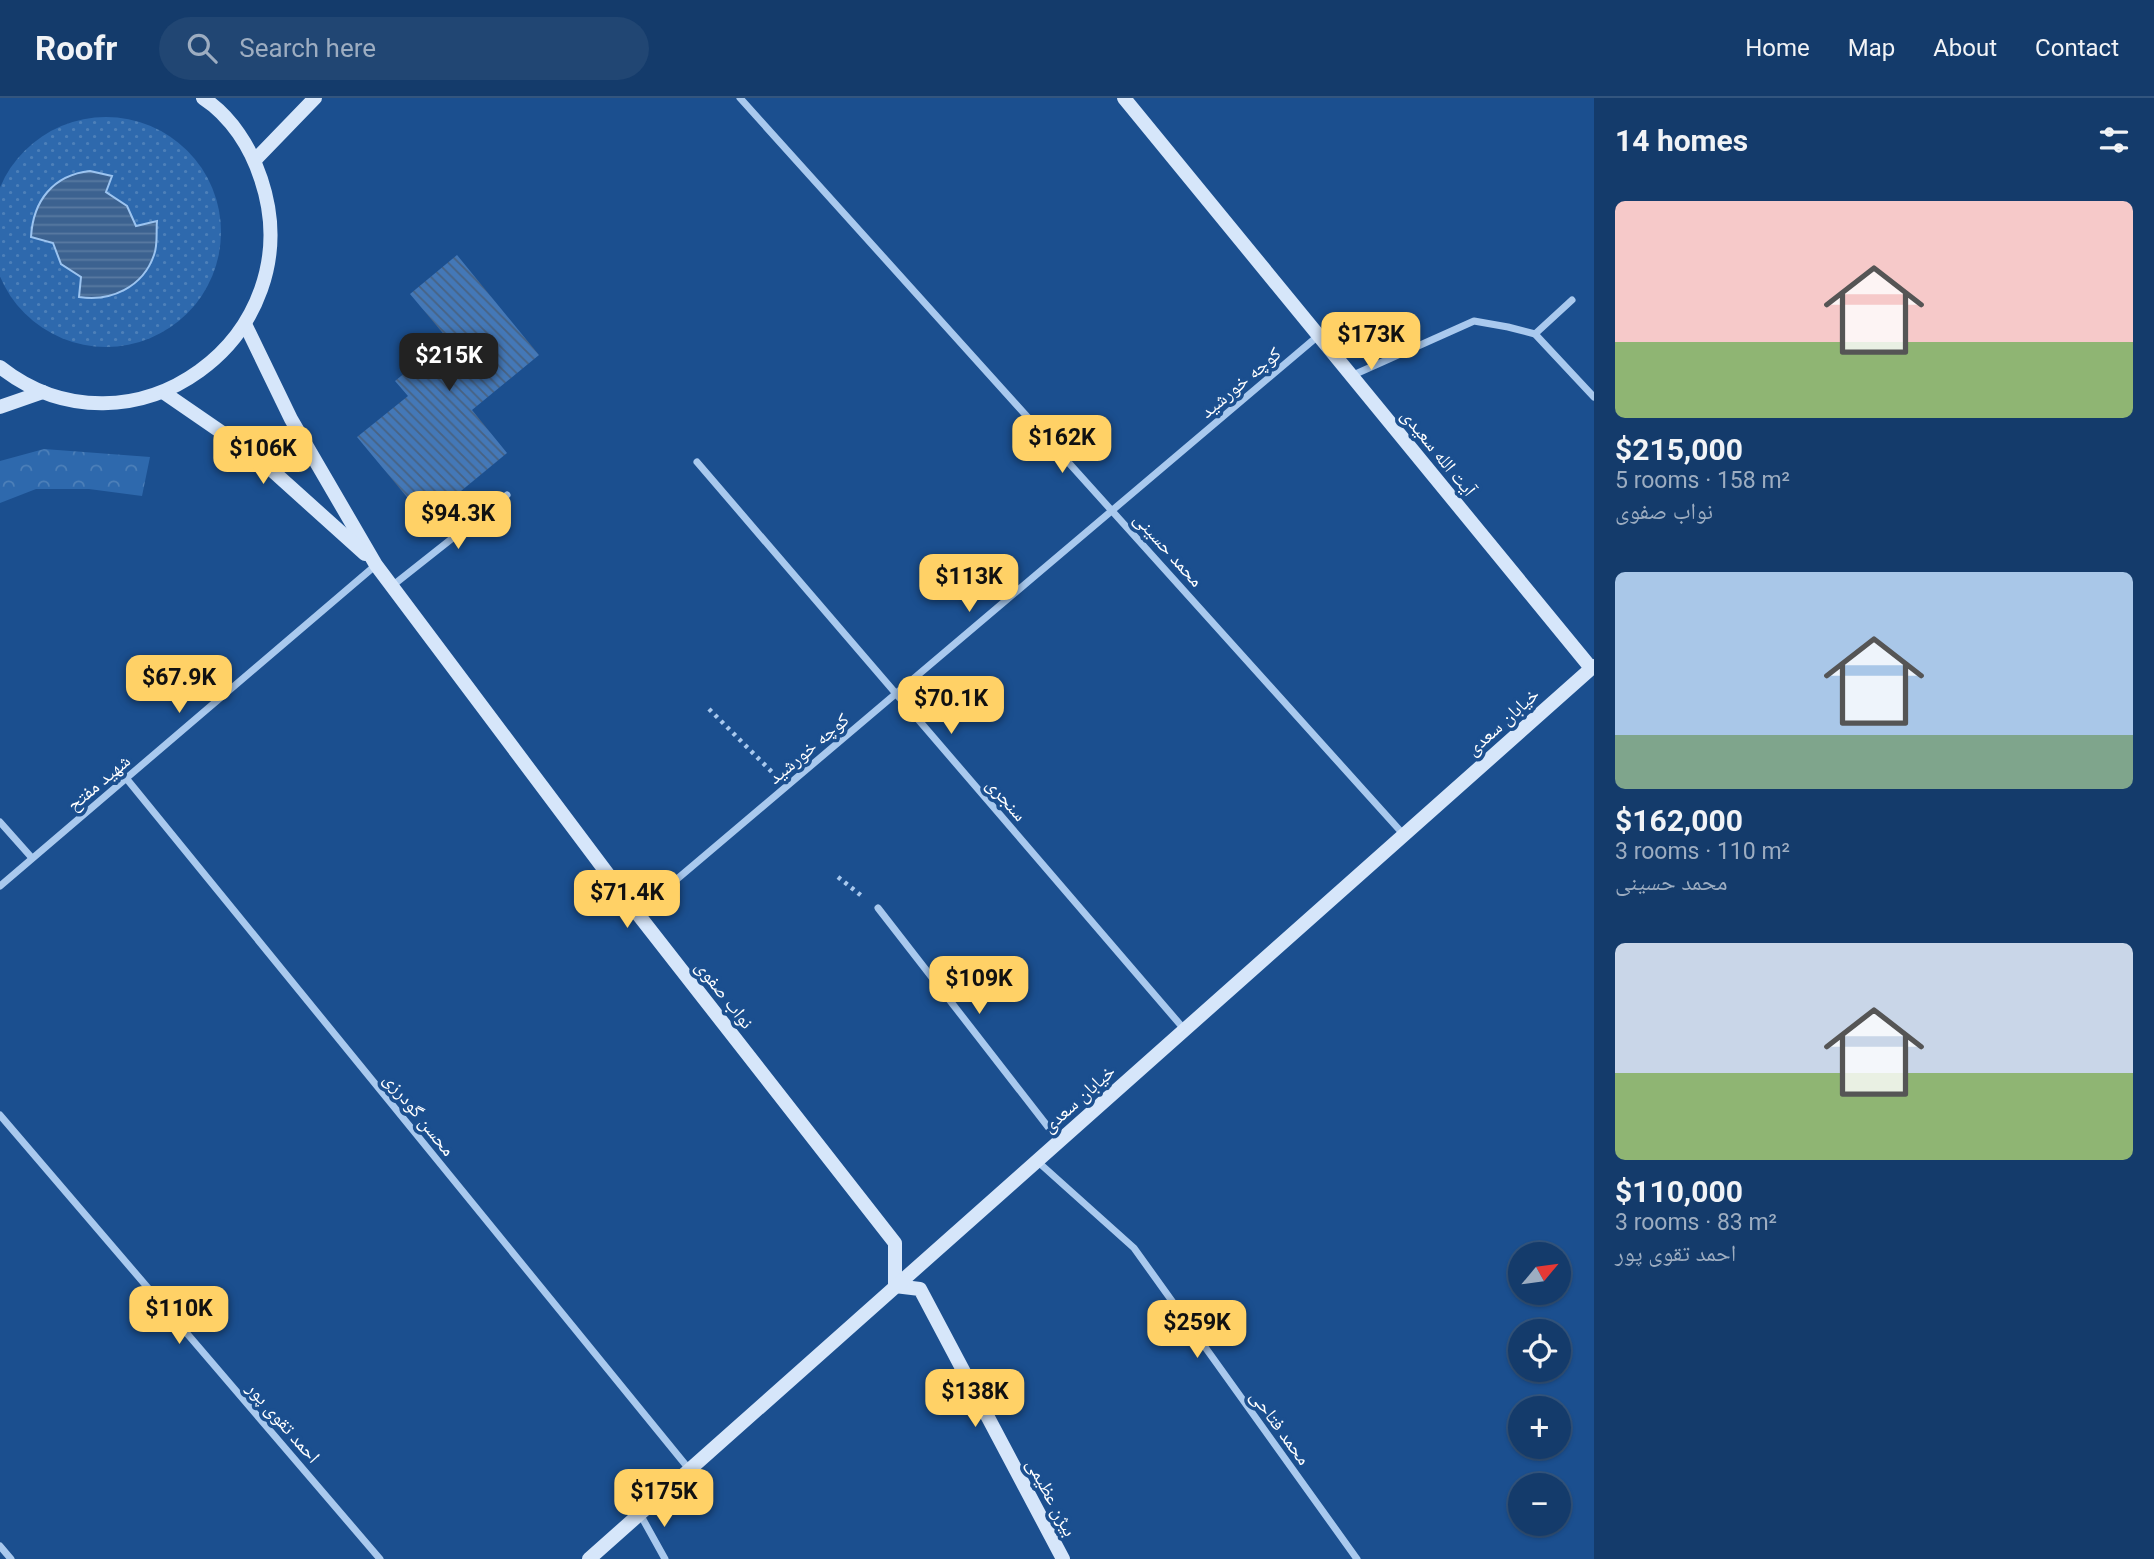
<!DOCTYPE html>
<meta charset="utf-8">
<style>
body{margin:0;font-family:Roboto,"Noto Naskh Arabic",sans-serif;background:#214673;color:#f1f3f6;height:100vh;display:flex;flex-direction:column;font-size:26px;white-space:nowrap}
*{box-sizing:border-box;margin:0}
p{font-size:23px;color:#9dadc1}
.icon{flex:none;width:38px;height:38px;fill:none;stroke:currentColor;stroke-width:2;stroke-linecap:round;stroke-linejoin:round}
.map{position:relative;flex:1;overflow:hidden}
.side{display:flex;flex-direction:column;background:#143b6b;width:560px}
.side>*{flex:none}
.needle{width:46px;rotate:61deg}
.buttons{position:absolute;left:1508px;top:1144px;display:grid;gap:14px}
.buttons a{display:grid;place-items:center;width:63px;height:63px;border-radius:50%;background:#143b6b;box-shadow:0 2px 5px #0004,0 0 0 2px #33557e;font-size:35px}
.price{position:absolute;translate:-50% -60px;padding:0 16px;border-radius:14px;background:#ffd166;color:#111;font-size:23px;line-height:46px;filter:drop-shadow(0 2px 4px #0008)}
.price::after{content:'';position:absolute;left:50%;top:42px;width:21px;height:16px;margin-left:-10px;background:inherit;clip-path:polygon(0 0,100% 0,50% 100%)}
.price.current{background:#222;color:#fff}
ul{padding:0;list-style:none}
li{display:grid;align-content:center;gap:14px;height:371px;padding:0 21px}
li span{display:grid;place-items:center;height:217px;border-radius:10px;color:#555}
li>.icon{margin-inline-start:auto}
span .icon{width:126px;height:126px;fill:#fffc;stroke-width:1}
li b{font-size:30px}
h2{display:flex;justify-content:space-between;align-items:center;height:84px;padding:0 21px;font-size:30px}
header{display:flex;align-items:center;gap:42px;box-sizing:border-box;height:98px;padding:0 35px;background:#143b6b;border-bottom:2px solid #33557e}
header strong{font-size:33px}
nav{display:flex;gap:38px;margin-inline-start:auto;font-size:24px}
.search{width:490px;height:63px;background:#214673;display:flex;align-items:center;gap:18px;box-sizing:border-box;padding:0 24px;border-radius:38px;color:#9dadc1;font-size:26px}
main{display:flex;flex:1;min-height:0}
.map>svg:first-child{display:block}
.grass{fill:url(#grass-dots)}
.forest{fill:url(#forest-crowns)}
.water{fill:url(#water-rules);stroke:#9cc4f0;stroke-width:2}
.building{fill:url(#building-back-hatch)}
.lines{fill:none;stroke-linecap:round;stroke-linejoin:round}
.path{stroke:#a9c9ee;stroke-width:4.5;stroke-dasharray:3.5 5;stroke-linecap:butt}
.street{stroke:#a9c9ee;stroke-width:7}
.secondary{stroke:#d6e6fa;stroke-width:14}
.labels{text-anchor:middle;stroke-width:7;stroke-linejoin:round;paint-order:stroke}
.street-label{font-size:19px;fill:#fff;stroke:#1b4f8f}
</style>
<header>
<strong>Roofr</strong>
<div class="search"><svg class="icon" aria-label="search" viewBox="0 0 24 24"><circle cx="10" cy="10" r="6"/><path d="M15 15l6 6"/></svg>Search here</div>
<nav><a>Home</a><a>Map</a><a>About</a><a>Contact</a></nav>
</header>
<main>
<div class="map">
<svg width="1594" height="1461" viewBox="0 0 1594 1461">
<defs>
<pattern id="grass-dots" width="8" height="8" patternUnits="userSpaceOnUse" patternTransform="scale(1.75)"><rect width="8" height="8" fill="#2e69ad"/><path d="M2 2h.1M6 6h.1" fill="none" stroke="#4d80b9" stroke-width="1.8" stroke-linecap="round"/></pattern>
<pattern id="forest-crowns" width="20" height="18" patternUnits="userSpaceOnUse" patternTransform="scale(1.75)"><rect width="20" height="18" fill="#2e69ad"/><path d="M2 6a3 3 0 1 1 6 0M12 15a3 3 0 1 1 6 0" fill="none" stroke="#4d80b9"/></pattern>
<pattern id="water-rules" width="6" height="5" patternUnits="userSpaceOnUse" patternTransform="scale(1.75)"><rect width="6" height="5" fill="#3c6290"/><path d="M0 2.5h6" fill="none" stroke="#597aa1"/></pattern>
<pattern id="building-back-hatch" width="6" height="6" patternUnits="userSpaceOnUse" patternTransform="scale(1.75)"><rect width="6" height="6" fill="#4478b7"/><path d="M-1 5l2 2M0 0l6 6M5-1l2 2" fill="none" stroke="#486282"/></pattern>
</defs>
<rect width="100%" height="100%" fill="#1b4f8f"/>
<circle class="grass" cx="106" cy="134" r="115"/>
<polygon class="forest" points="44,351 150,359 142,398 89,391 36,391 0,405 0,363"/>
<path class="water" d="M90,73l22,5 -6,16 21,14 9,20 21,-5c-1,11 1,24 -3,34 -11,32 -43,47 -75,42l2,-20 -20,-13 -8,-21 -22,-6c2,-36 22,-62 59,-66z"/>
<polygon class="building" points="457,157 539,257 472,312 507,355 426,422 357,339 408,298 395,283 447,240 410,196"/>
<g class="lines">
<g class="path">
<polyline points="709,611 774,676"/>
<polyline points="838,779 863,799"/>
</g>
<g class="street">
<polyline points="740,0 1404,737"/>
<polyline points="1535,236 1572,202"/>
<polyline points="1351,278 1474,223 1508,229 1535,236 1594,299"/>
<polyline points="697,364 1184,931"/>
<polyline points="392,488 507,397"/>
<polyline points="126,680 689,1371"/>
<polyline points="0,724 32,760"/>
<polyline points="0,788 376,467"/>
<polyline points="878,810 1059,1043"/>
<polyline points="637,815 1318,238"/>
<polyline points="0,1017 380,1461"/>
<polyline points="1037,1063 1134,1150 1357,1461"/>
<polyline points="640,1416 665,1461"/>
<polyline points="0,1448 11,1461"/>
</g>
<g class="secondary">
<polyline points="1124,0 1591,570"/>
<polyline points="255,62 315,0"/>
<polyline points="245,226 291,321 376,467 637,815 895,1145 895,1188 920,1191 1063,1461"/>
<path d="M0,269c131,103 314,-30 261,-188 -10,-31 -30,-63 -58,-81"/>
<polyline points="163,294 256,358 365,456"/>
<polyline points="0,309 43,294"/>
<polyline points="589,1461 1594,568"/>
</g>
</g>
<g class="labels">
<g class="street-label">
<text transform="translate(1240 284) rotate(-40)" y="7">کوچه خورشید</text>
<text transform="translate(1439 354) rotate(51)" y="7">آیت الله سعیدی</text>
<text transform="translate(1169 451) rotate(48)" y="7">محمد حسینی</text>
<text transform="translate(1502 623) rotate(-42)" y="7">خیابان سعدی</text>
<text transform="translate(808 650) rotate(-40)" y="7">کوچه خورشید</text>
<text transform="translate(98 684) rotate(-40)" y="7">شهید مفتح</text>
<text transform="translate(1007 701) rotate(49)" y="7">سنجری</text>
<text transform="translate(725 896) rotate(52)" y="7">نواب صفوی</text>
<text transform="translate(1078 1000) rotate(-42)" y="7">خیابان سعدی</text>
<text transform="translate(420 1016) rotate(51)" y="7">محسن گودرزی</text>
<text transform="translate(284 1324) rotate(49)" y="7">احمد تقوی پور</text>
<text transform="translate(1281 1329) rotate(54)" y="7">محمد فتاحی</text>
<text transform="translate(1052 1399) rotate(62)" y="7">بیژن عظیمی</text>
</g>
</g>
</svg>
<div class="buttons">
<a><svg class="needle" viewBox="-14 -14 28 28"><path d="M0-13l5 13h-10z" fill="#e53935"/><path d="M0 13l5-13h-10z" fill="#9dadc1"/></svg></a>
<a><svg class="icon" aria-label="locate" viewBox="0 0 24 24"><circle cx="12" cy="12" r="6"/><path d="M12 2v4M12 18v4M2 12h4M18 12h4"/></svg></a>
<a>+</a>
<a>−</a>
</div>
<b class="price" style="left:1371px;top:274px">$173K</b>
<b class="price current" style="left:449px;top:295px">$215K</b>
<b class="price" style="left:1062px;top:377px">$162K</b>
<b class="price" style="left:263px;top:388px">$106K</b>
<b class="price" style="left:458px;top:453px">$94.3K</b>
<b class="price" style="left:969px;top:516px">$113K</b>
<b class="price" style="left:179px;top:617px">$67.9K</b>
<b class="price" style="left:951px;top:638px">$70.1K</b>
<b class="price" style="left:627px;top:832px">$71.4K</b>
<b class="price" style="left:979px;top:918px">$109K</b>
<b class="price" style="left:179px;top:1248px">$110K</b>
<b class="price" style="left:1197px;top:1262px">$259K</b>
<b class="price" style="left:975px;top:1331px">$138K</b>
<b class="price" style="left:664px;top:1431px">$175K</b>
</div>
<section class="side">
<h2>14 homes<svg class="icon" aria-label="filters" viewBox="0 0 24 24"><path d="M4 7h16M4 17h16"/><circle cx="9" cy="7" r="2"/><circle cx="15" cy="17" r="2"/></svg></h2>
<ul>
<li><span style="background:linear-gradient(#f6c9c9 65%,#8fb573 0)"><svg class="icon" aria-label="home" viewBox="0 0 24 24"><path d="M3 11l9-7 9 7M6 9v11h12V9"/></svg></span><div><b>$215,000</b><p>5 rooms · 158 m²</p><p>نواب صفوی</p></div></li>
<li><span style="background:linear-gradient(#a9c7e8 75%,#7fa58c 0)"><svg class="icon" aria-label="home" viewBox="0 0 24 24"><path d="M3 11l9-7 9 7M6 9v11h12V9"/></svg></span><div><b>$162,000</b><p>3 rooms · 110 m²</p><p>محمد حسینی</p></div></li>
<li><span style="background:linear-gradient(#c9d6e8 60%,#8fb573 0)"><svg class="icon" aria-label="home" viewBox="0 0 24 24"><path d="M3 11l9-7 9 7M6 9v11h12V9"/></svg></span><div><b>$110,000</b><p>3 rooms · 83 m²</p><p>احمد تقوی پور</p></div></li>
</ul>
</section>
</main>
